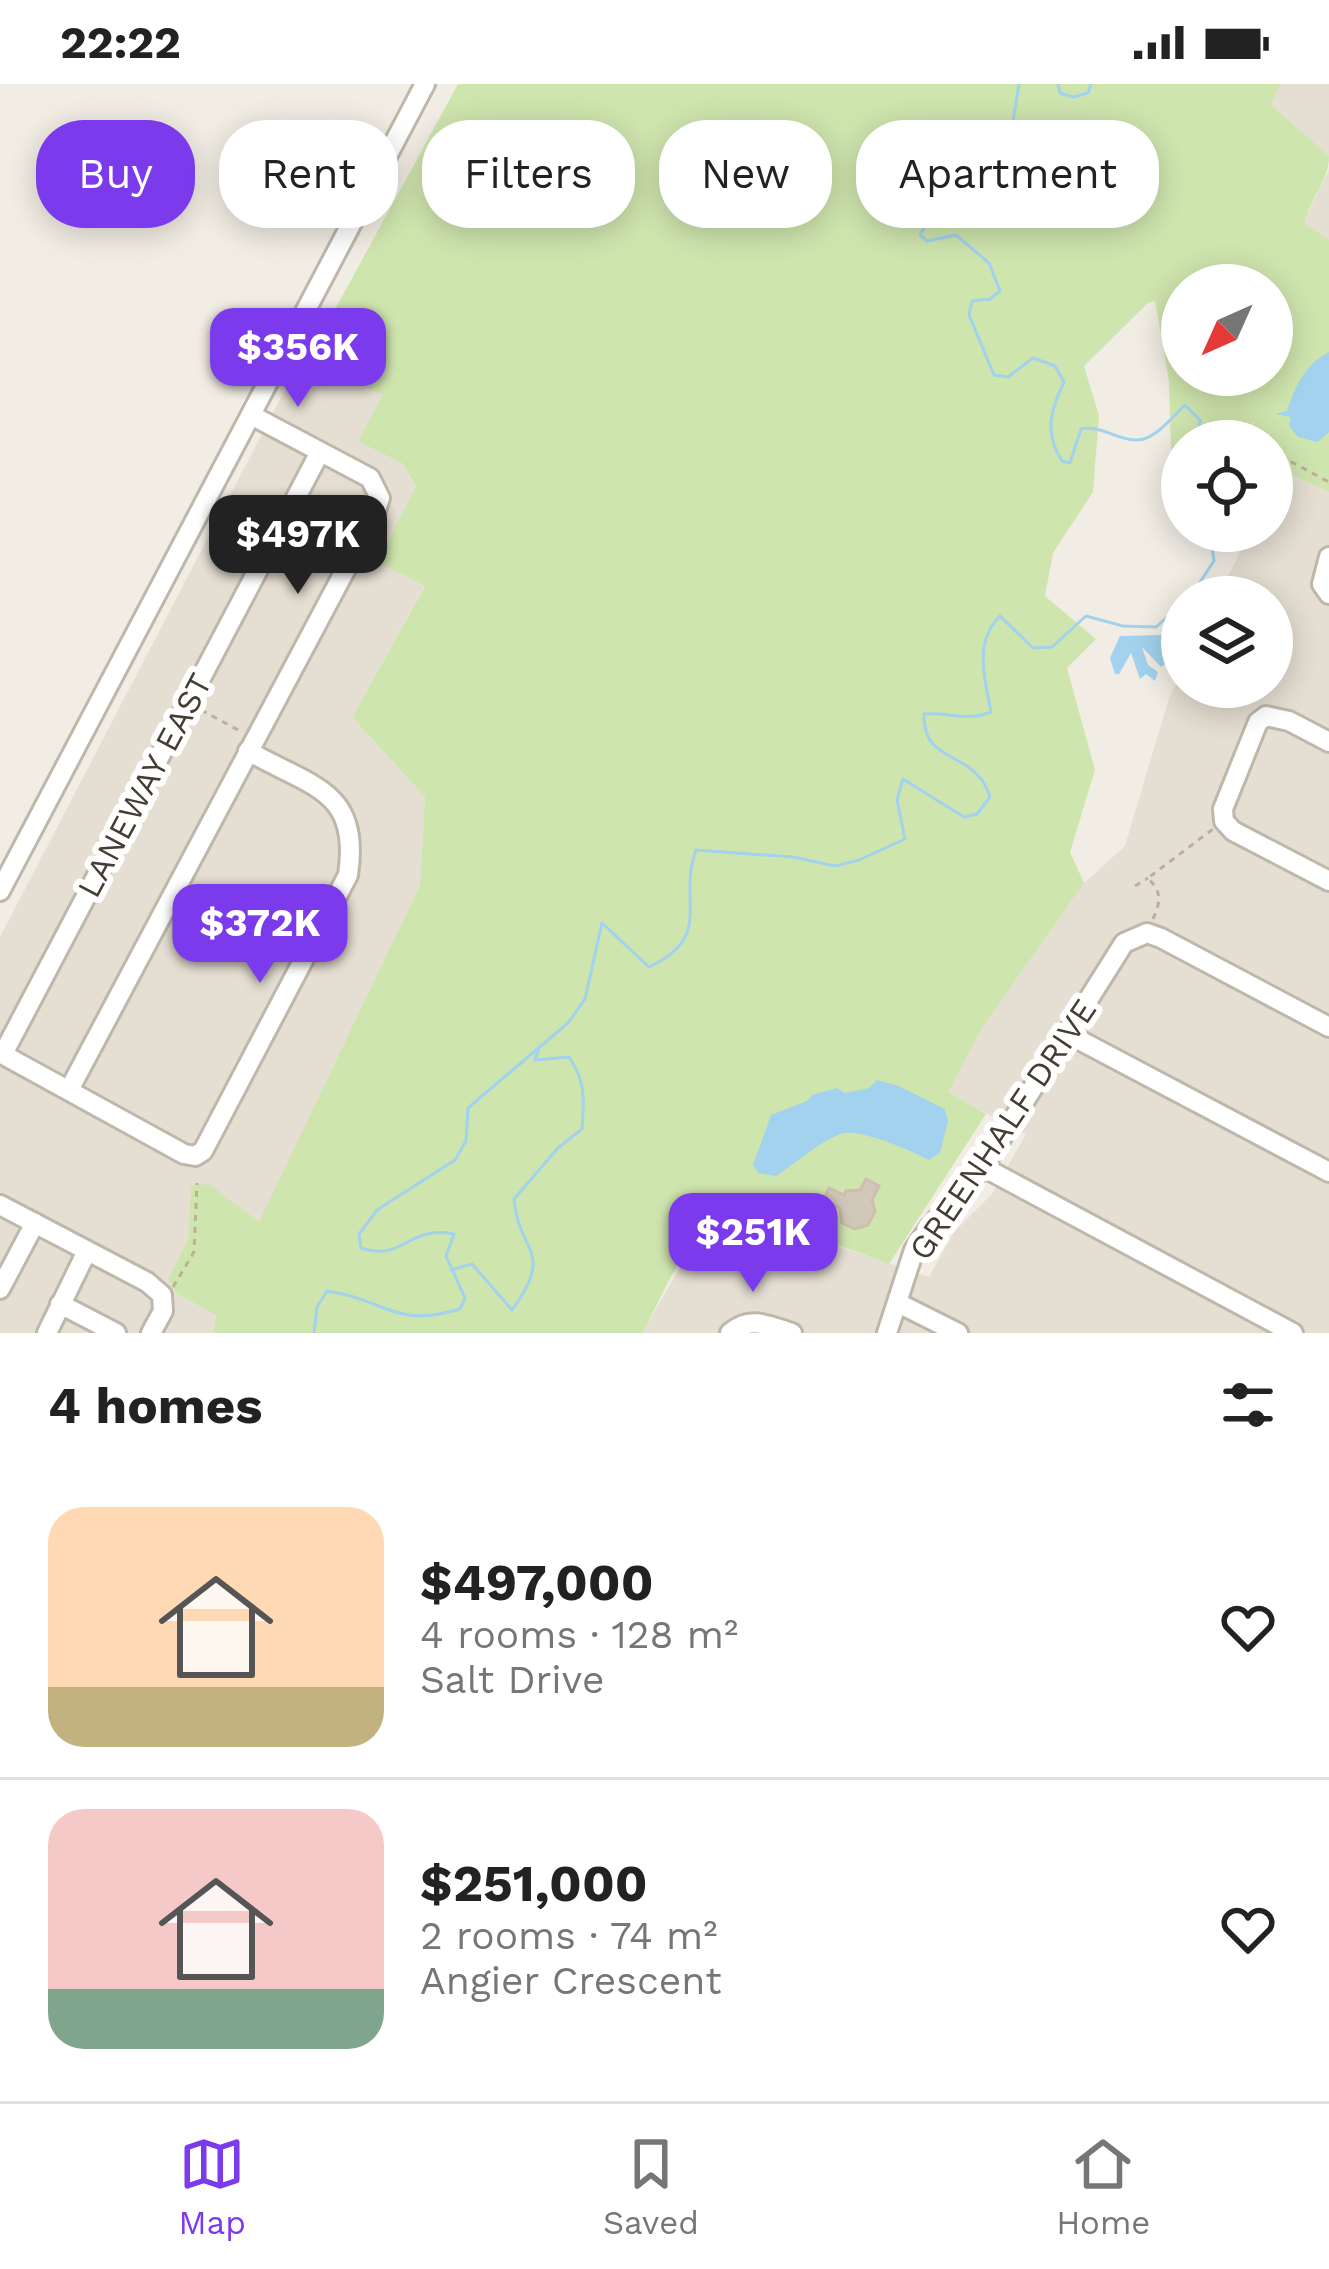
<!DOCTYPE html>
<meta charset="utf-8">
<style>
body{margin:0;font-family:"Work Sans",sans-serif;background:#f2f2f2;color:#222;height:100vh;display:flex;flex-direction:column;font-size:45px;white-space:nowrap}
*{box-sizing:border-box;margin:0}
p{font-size:39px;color:#767676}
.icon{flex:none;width:66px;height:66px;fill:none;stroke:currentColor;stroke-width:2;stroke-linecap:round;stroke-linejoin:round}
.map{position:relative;height:1249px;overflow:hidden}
.panel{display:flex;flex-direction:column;background:#fff;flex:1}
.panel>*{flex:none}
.banner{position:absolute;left:36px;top:36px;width:1257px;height:108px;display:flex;gap:24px}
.needle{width:78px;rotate:225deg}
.controls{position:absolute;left:1161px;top:180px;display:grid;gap:24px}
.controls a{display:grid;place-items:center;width:132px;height:132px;border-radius:50%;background:#fff;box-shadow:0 6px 30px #0003;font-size:60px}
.price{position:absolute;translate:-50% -102px;padding:0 27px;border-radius:24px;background:#7c3aed;color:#fff;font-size:39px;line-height:78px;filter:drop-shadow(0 3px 6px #0008)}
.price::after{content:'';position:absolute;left:50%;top:72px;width:36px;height:27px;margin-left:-18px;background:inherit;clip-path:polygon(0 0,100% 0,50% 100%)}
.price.selected{background:#222;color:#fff}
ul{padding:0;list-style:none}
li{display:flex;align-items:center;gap:36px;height:300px;padding:0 48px}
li+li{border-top:3px solid #e0e0e0}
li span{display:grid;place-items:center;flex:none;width:336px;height:240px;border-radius:36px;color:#555}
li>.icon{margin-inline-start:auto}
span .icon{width:144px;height:144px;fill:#fffc;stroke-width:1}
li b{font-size:51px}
h2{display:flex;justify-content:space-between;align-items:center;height:144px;padding:0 48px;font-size:51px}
.tag{padding:0 42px;border-radius:48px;background:#fff;box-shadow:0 6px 30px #0003;font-size:42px;line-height:108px}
.tag.selected{background:#7c3aed;color:#fff}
.status{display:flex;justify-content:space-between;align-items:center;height:84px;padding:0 60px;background:#fff;direction:ltr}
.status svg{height:33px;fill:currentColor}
.tab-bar{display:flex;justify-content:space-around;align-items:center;height:168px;border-top:3px solid #e0e0e0;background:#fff;font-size:33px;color:#767676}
.tab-bar a{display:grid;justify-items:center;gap:6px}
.tab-bar .selected{color:#7c3aed}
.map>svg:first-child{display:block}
.residential{fill:#e5ded2}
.green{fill:#cfe5ae;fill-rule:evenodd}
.water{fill:#a2d2ed}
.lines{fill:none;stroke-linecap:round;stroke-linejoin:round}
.stream{stroke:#a2d2ed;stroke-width:3}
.building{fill:#d2c8ba;stroke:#cdbfae;stroke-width:3}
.minor-casing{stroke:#bfb7aa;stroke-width:24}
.path{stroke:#bdaf99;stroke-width:3;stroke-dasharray:6 6;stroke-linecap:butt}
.minor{stroke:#fff;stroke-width:18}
.labels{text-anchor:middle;stroke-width:12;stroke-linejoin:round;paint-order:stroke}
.street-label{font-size:33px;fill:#433d34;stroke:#fff}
</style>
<div class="status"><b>22:22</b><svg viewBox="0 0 49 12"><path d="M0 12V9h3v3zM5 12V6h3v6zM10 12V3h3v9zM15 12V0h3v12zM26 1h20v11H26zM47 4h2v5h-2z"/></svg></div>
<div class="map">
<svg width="1329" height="1249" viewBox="0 0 1329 1249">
<rect width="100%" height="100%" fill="#f1ede4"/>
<g class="residential">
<polygon points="1281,0 1329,0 1329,72 1269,20"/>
<polygon points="1329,86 1329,156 1305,141 1306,132"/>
<polygon points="301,275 383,311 402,379 416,403 425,501 352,633 425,713 420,801 259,1139 209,1101 191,1103 188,1156 168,1195 177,1210 216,1231 213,1249 0,1249 0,853"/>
<polygon points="1272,381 1329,408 1329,1249 642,1249 689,1168 724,1143 790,1146 929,1193 954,1148 992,1110 1026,1050 947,1009 982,944 1084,799 1125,762 1169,614 1182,588 1182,603 1272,603 1272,513 1218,513 1244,460 1245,447 1272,447"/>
</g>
<path class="green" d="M458,0h823l-11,20 59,52c0,26 -21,44 -24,68l24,16v252l-57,-27v-24h-27l9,-20 -18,20h-54v17l-11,-6 -2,-71 -14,-80 -7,2 -64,63 15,50 -6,76 -40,61 -8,43 51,43 -29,29 28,102 -25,82 14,31 -102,145 -34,64 38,22 -97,150c-56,-20 -152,-66 -201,-12 -19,21 -31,56 -46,81h-429l3,-18 -39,-21 -9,-15 20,-39 3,-54 18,-2 50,38 161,-337 5,-88 -73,-80 73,-131 -47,-24 38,-76 -14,-23 -44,-22 25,-46 -67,-29 17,-53zM1182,201h90v90h-90z"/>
<g class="water">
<path d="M1329,268v80l-11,10 -20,-5 -9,-11 2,-9 -15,-3 11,-3c8,-24 18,-47 42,-59z"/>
<polygon points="1161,551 1172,563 1173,573 1161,583 1142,563 1148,581 1158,588 1155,597 1146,590 1140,595 1131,569 1119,590 1115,590 1110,574 1120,552"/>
<path d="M877,996l22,6 46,23 3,12 -8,32 -11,7c-17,-9 -71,-33 -89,-26 -22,9 -44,29 -64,42l-18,-3 -5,-8 18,-50 36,-14 5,-6 25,-7 8,5 24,-5z"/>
</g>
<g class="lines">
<g class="stream">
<path d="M1019,0l-6,37 -9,20 -17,3 -22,-8 -15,13 -9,50 -21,36 7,6 29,-6 33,28 11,28 -10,8 -18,2 -3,14 25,60 14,2 25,-19 22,8 9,16c-14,29 -20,50 -2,79l8,2 11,-34c22,-4 37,12 57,11 18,-1 35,-24 47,-35l15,15 -1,21"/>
<polyline points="1058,0 1060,9 1073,13 1088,9 1091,0"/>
<polyline points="1190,513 1214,477 1210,447"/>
<path d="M451,1186l21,-6 40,46c44,-60 6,-57 2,-111l44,-51 24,-19c2,-29 4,-48 -13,-72l-34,3 5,-14"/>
<path d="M314,1249l3,-26 10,-16c58,8 67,38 133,18l5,-11 -19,-42 8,-22c-47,-9 -50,28 -93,14l-2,-14 18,-24 78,-50 11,-19 2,-33 100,-85 17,-24 17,-76 47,44c66,-31 28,-65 47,-117l97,7 42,9 24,-6 46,-21 -8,-39 6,-21 61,38 13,-3 13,-17c-3,-6 -4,-13 -9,-18 -22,-28 -58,-20 -57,-65 26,-2 42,8 67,-2 -6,-33 -18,-69 9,-96l33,32 19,-1 34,-31 37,10 33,1 26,-23"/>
</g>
</g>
<polygon class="building" points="866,1095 879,1102 872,1116 875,1127 868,1141 855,1145 842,1139 840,1124 823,1117 829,1104 844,1111 846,1107 860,1106"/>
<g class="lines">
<g class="minor-casing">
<g id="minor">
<polyline points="1329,473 1322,500 1329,510"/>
<polyline points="1329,658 1289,637 1266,632 1258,638 1223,725 1224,737 1233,747 1329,797"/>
<polyline points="0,807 425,0"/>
<polyline points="1066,949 1329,1088"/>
<path d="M0,969l184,101 11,2 8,-5 145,-276c13,-86 -38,-88 -100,-124"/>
<polyline points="3,970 320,368"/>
<polyline points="69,1006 374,432 380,414 370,394 251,331"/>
<polyline points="983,1083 1293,1249"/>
<polyline points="0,1121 147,1198 162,1211 163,1227 151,1249"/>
<polyline points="0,1205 35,1139"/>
<polyline points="898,1219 958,1249"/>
<polyline points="60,1220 116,1249"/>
<polyline points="47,1249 87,1167"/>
<path d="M730,1249c20,-18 39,-7 62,0"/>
<polyline points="887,1249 914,1166 930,1143 983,1083 1124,859 1147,849 1161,854 1329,943"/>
</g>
</g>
<g class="path">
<polyline points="1272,363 1284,374 1329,398"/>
<polyline points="201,626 240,647"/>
<polyline points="1135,802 1148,794"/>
<path d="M1153,835c8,-19 9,-26 -5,-41l65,-49"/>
<polyline points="173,1203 194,1168 197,1099"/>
</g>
<use href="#minor" class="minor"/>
</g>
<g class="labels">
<g class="street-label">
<text transform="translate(144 701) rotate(-62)" y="12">LANEWAY EAST</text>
<text transform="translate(1002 1045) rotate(-56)" y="12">GREENHALF DRIVE</text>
</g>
</g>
</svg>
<div class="controls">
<a><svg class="needle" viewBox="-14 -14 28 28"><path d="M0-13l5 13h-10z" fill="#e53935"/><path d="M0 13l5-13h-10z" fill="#767676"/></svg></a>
<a><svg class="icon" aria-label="locate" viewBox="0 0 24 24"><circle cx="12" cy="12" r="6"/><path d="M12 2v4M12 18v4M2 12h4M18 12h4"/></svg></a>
<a><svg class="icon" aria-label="layers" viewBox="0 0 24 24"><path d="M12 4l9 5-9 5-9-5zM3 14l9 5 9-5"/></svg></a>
</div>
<b class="price" style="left:298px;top:326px">$356K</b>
<b class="price selected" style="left:298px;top:513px">$497K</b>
<b class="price" style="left:260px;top:902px">$372K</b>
<b class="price" style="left:753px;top:1211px">$251K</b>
<div class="banner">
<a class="tag selected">Buy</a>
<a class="tag">Rent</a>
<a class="tag">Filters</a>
<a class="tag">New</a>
<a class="tag">Apartment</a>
</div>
</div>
<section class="panel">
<h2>4 homes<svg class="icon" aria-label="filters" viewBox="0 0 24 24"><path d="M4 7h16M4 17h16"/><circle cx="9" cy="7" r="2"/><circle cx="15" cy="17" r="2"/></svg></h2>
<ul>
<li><span style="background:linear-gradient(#ffd9b3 75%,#c2b280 0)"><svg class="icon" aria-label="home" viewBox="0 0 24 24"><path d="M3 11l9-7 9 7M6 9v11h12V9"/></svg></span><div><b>$497,000</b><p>4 rooms · 128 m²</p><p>Salt Drive</p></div><svg class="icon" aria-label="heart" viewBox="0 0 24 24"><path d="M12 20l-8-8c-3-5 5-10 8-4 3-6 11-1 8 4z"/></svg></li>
<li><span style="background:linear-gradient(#f6c9c9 75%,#7fa58c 0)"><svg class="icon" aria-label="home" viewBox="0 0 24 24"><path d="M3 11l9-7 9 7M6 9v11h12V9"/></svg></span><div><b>$251,000</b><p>2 rooms · 74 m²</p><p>Angier Crescent</p></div><svg class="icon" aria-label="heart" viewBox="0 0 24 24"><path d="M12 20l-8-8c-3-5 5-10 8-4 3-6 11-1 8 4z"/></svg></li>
</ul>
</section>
<nav class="tab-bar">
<a class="selected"><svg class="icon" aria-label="map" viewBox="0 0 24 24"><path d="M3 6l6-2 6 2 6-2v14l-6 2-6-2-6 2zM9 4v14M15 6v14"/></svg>Map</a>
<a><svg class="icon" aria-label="saved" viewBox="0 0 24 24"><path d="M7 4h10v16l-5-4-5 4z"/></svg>Saved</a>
<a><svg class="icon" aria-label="home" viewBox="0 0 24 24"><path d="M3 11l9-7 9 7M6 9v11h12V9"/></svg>Home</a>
</nav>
